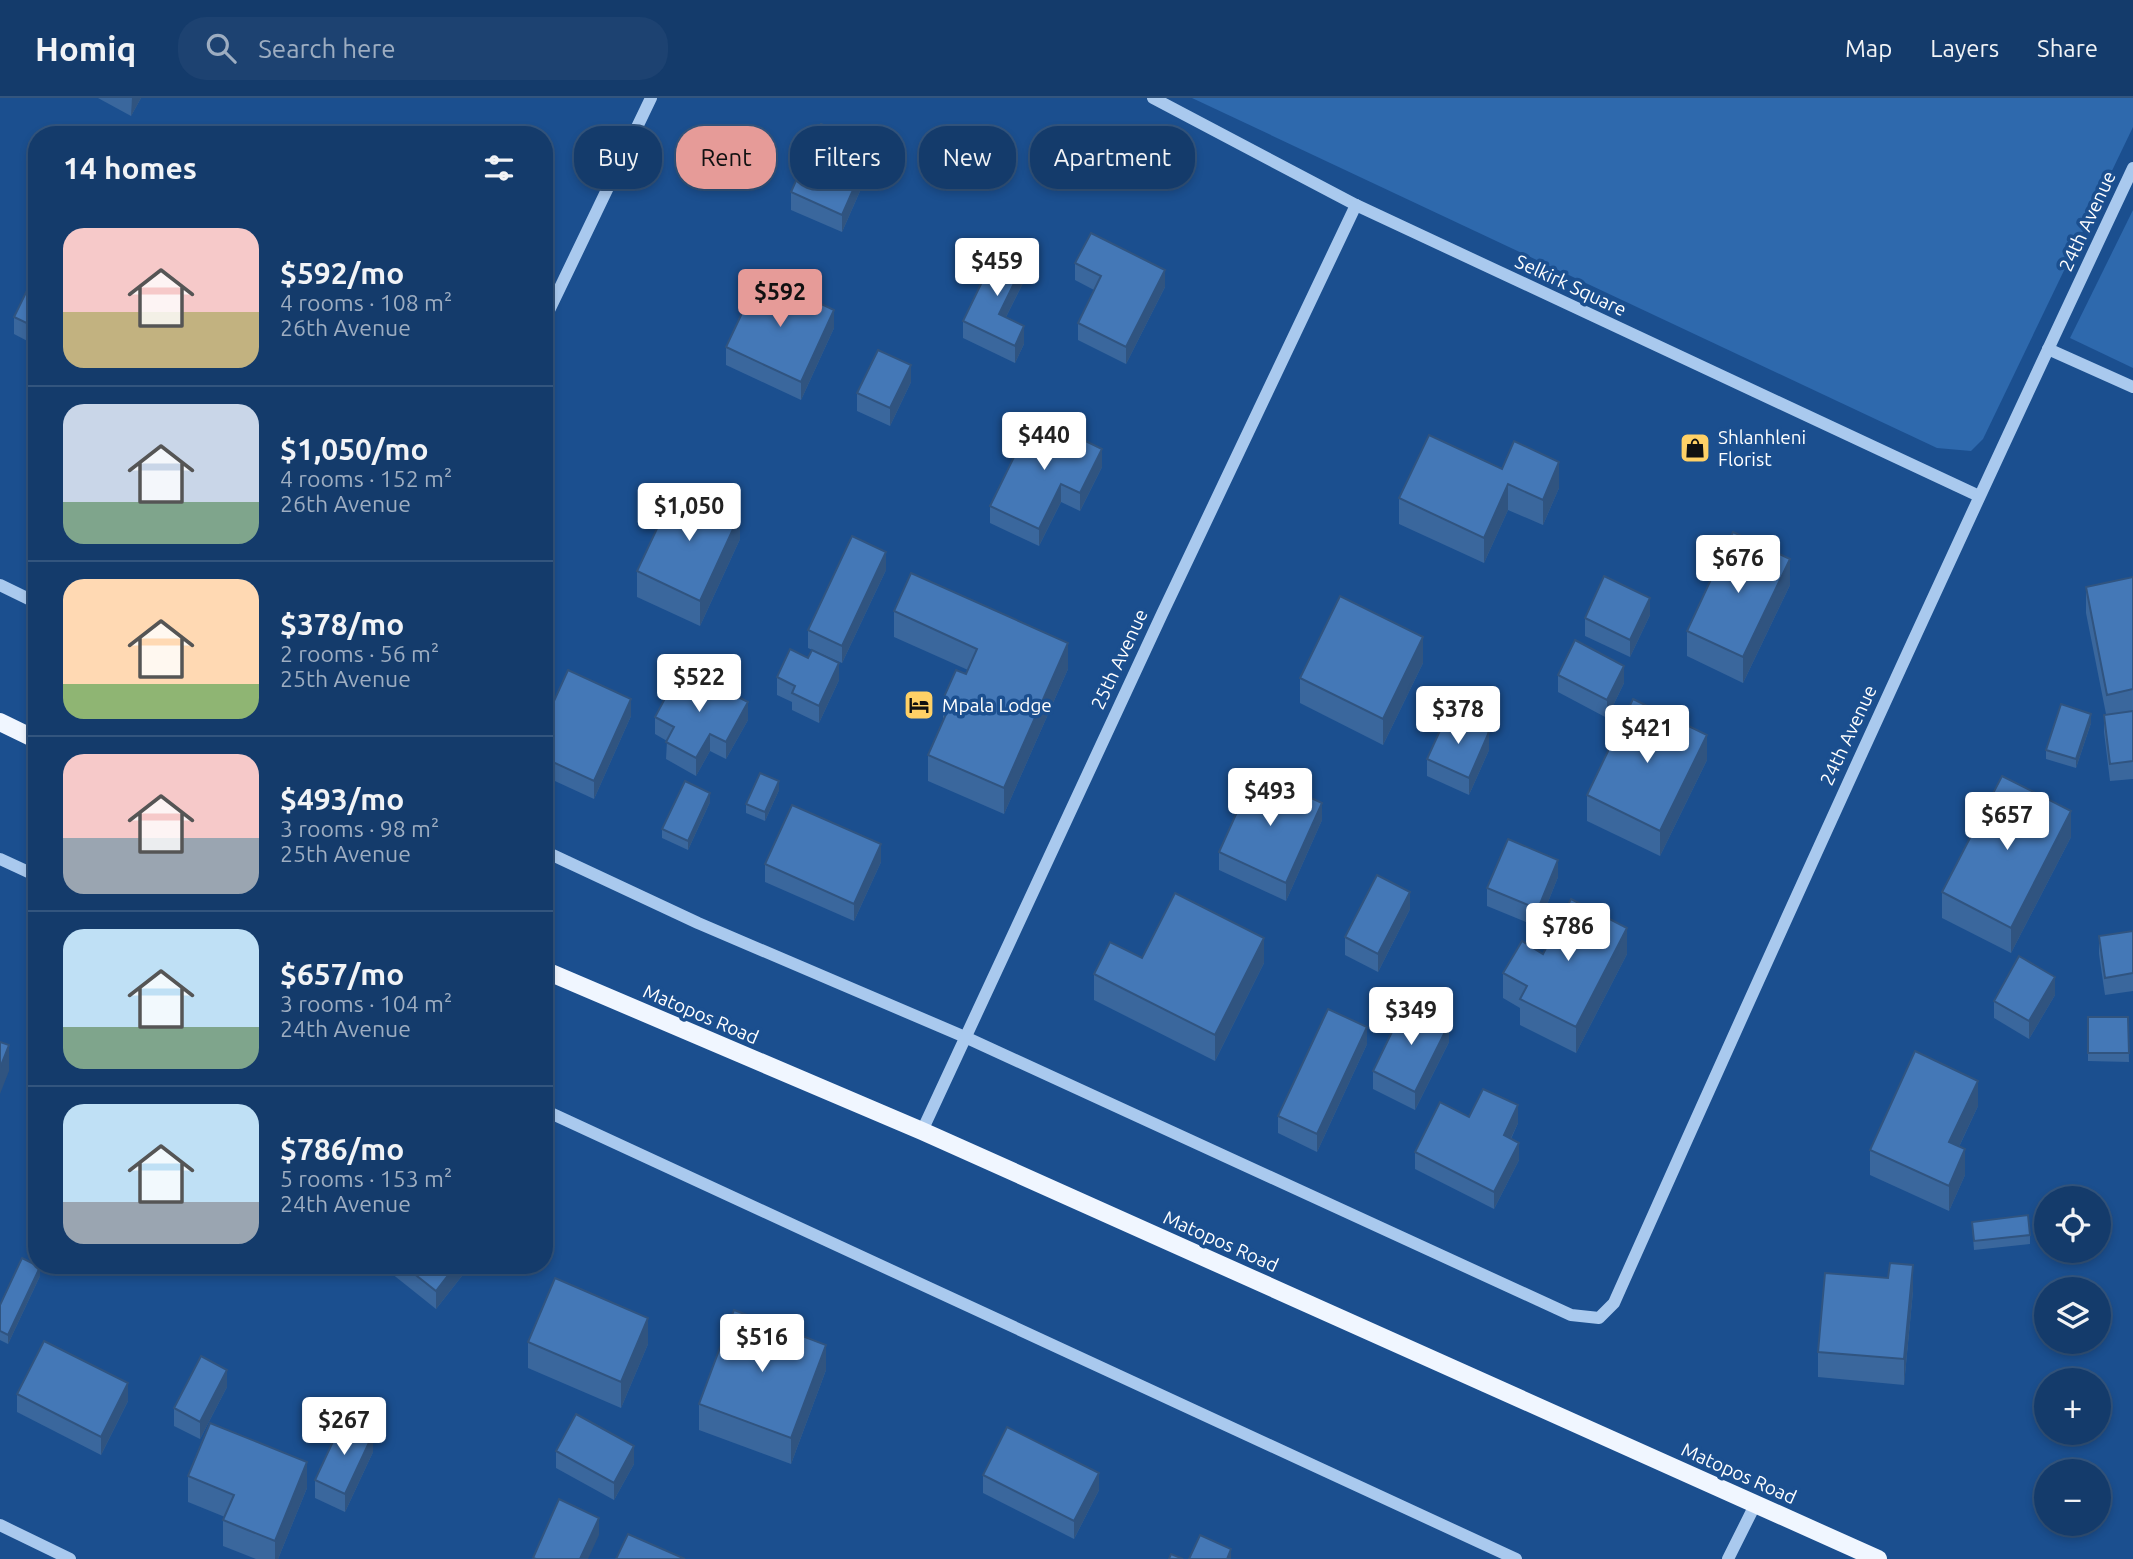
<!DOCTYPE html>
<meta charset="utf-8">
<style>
body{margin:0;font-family:Ubuntu,sans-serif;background:#1d4271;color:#f1f3f6;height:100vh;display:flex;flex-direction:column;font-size:26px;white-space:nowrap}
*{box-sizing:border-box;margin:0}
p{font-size:23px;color:#9dadc1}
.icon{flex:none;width:38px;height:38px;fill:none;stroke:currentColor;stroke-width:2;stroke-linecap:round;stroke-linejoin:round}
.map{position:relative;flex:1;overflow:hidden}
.sheet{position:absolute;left:28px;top:28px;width:525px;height:1148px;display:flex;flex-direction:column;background:#143b6b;border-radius:28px;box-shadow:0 4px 10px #0003,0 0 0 2px #33557e}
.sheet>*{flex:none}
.hud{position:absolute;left:574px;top:28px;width:665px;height:63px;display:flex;gap:14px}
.tools{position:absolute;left:2034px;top:1088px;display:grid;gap:14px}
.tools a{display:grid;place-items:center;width:77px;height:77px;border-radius:50%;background:#143b6b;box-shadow:0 4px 10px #0003,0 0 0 2px #33557e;font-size:35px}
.price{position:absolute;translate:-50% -60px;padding:0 16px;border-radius:7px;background:#fff;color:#222;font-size:23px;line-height:46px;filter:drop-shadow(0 2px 4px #0008)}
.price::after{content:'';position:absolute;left:50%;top:42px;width:21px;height:16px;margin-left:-10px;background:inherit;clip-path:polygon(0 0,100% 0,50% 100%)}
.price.on{background:#e69b98;color:#111}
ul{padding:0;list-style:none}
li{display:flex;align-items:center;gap:21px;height:175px;padding:0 35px}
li+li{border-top:2px solid #33557e}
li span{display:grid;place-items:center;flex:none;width:196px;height:140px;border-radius:21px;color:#555}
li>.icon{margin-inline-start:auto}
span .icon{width:84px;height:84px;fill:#fffc;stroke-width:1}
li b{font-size:30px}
h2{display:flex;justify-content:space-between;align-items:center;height:84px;padding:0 35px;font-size:30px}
.tag{padding:0 24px;border-radius:28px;background:#143b6b;box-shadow:0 4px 10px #0003,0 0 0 2px #33557e;font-size:24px;line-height:63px}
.tag.on{background:#e69b98;color:#111}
header{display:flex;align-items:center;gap:42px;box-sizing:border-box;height:98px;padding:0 35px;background:#143b6b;border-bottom:2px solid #33557e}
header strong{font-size:33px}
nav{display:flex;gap:38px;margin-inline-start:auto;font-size:24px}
.search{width:490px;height:63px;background:#1d4271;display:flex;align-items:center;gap:18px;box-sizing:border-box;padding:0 24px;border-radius:28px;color:#9dadc1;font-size:26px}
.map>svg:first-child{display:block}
.green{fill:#2e69ad}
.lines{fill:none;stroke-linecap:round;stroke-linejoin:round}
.minor{stroke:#a9c9ee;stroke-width:12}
.major{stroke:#f0f6ff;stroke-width:18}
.wall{fill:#3a679d}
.shaded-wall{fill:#305480}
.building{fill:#4478b7;stroke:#305480;stroke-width:2}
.labels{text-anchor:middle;stroke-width:7;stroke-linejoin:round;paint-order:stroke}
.street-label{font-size:19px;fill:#fff;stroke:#1b4f8f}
.poi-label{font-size:19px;fill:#fff;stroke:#1b4f8f;text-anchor:start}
</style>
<header>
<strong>Homiq</strong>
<div class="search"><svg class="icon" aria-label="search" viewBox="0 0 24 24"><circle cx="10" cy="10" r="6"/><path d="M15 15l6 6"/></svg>Search here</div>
<nav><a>Map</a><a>Layers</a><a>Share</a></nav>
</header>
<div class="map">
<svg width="2133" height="1461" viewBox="0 0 2133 1461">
<rect width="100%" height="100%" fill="#1b4f8f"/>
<g class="green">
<polygon points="1192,0 2133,0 2133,29 1983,341 1971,353 1937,350"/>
<polygon points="2133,112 2133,270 2070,240"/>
</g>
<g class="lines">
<g class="minor">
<polyline points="1153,0 1356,107 1979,398"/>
<polyline points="544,223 651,0"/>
<polyline points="2048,251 2133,289"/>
<polyline points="0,487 37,505"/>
<path d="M544,753l154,72 267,114 606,278 28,3 15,-15c169,-380 342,-759 519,-1135"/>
<polyline points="0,761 37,778"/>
<polyline points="544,1012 1516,1461"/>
<polyline points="922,1033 1162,516 1356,107"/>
<polyline points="0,1427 70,1461"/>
<polyline points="1728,1461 1756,1405"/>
</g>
<g class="major">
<polyline points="0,624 37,642"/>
<polyline points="544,872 922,1033 1878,1461"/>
</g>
</g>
<g class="wall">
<polygon points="98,0 141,0 131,18"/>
<polygon points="872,66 842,134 791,112 791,94"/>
<polygon points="1075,165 1165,189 1126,266 1078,242 1078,225 1094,192 1075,182"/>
<polygon points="37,172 37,248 14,236 14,219"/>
<polygon points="1026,179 1006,219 1024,246 1015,265 963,240 963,223"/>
<polygon points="834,230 801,302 726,267 726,249"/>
<polygon points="911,284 890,328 857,313 857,295"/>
<polygon points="1102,369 1080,413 1061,404 1039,448 990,425 990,408"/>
<polygon points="1502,371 1559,390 1543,427 1508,412 1484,465 1399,426 1399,400"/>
<polygon points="740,441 700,528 637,499 637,473"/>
<polygon points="886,472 842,565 808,550 808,532"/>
<polygon points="2133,479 2133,681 2110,683 2104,634 2104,617 2106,616 2086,515 2086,489"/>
<polygon points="1790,487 1743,585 1687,558 1687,533"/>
<polygon points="894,513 1068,571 1004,716 928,683 928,657 943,625 943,601 966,576 968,572 894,539"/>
<polygon points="1650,517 1630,559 1585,538 1585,520"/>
<polygon points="1423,565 1383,647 1300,605 1300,580"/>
<polygon points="1558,577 1624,585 1607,620 1558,594"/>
<polygon points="777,579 839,582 819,625 792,612 792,604 777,597"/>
<polygon points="701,590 748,622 726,661 710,653 696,678 666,661 667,643 655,636 655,619"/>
<polygon points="631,618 594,701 544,678 544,625"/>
<polygon points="2091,625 2076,670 2046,661 2046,652"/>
<polygon points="1489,652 1469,697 1427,678 1427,661"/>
<polygon points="1707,662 1660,758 1587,723 1587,697"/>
<polygon points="779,692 765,723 746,715 746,706"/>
<polygon points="710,704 688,752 662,740 662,731"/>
<polygon points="1322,722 1286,803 1219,772 1219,754"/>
<polygon points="2071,739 2011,855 1942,820 1942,794"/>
<polygon points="881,764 854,823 765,784 765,766"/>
<polygon points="1558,779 1538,829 1487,808 1487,790"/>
<polygon points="1410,811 1378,874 1345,857 1345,839"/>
<polygon points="2133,833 2133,893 2105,897 2099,856 2099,838"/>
<polygon points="1543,856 1627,856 1576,955 1520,927 1520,910 1503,900 1503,875"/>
<polygon points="1142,860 1264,865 1215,963 1094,902 1094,876"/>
<polygon points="2055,897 2029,941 1994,920 1994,903"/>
<polygon points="2088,919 2128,919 2129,964 2088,963"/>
<polygon points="1449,944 1415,1012 1373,991 1373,973"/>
<polygon points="1367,946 1317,1054 1278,1035 1278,1018"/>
<polygon points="1978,1008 1959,1049 1965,1077 1949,1113 1870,1077 1870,1052"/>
<polygon points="1469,1019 1518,1025 1511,1041 1519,1062 1494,1111 1415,1071 1415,1054"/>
<polygon points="1972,1124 2030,1137 2030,1146 1974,1152"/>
<polygon points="79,1167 108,1167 102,1178"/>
<polygon points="381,1167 465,1167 465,1174 436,1211"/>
<polygon points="40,1178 8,1246 0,1242 0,1207"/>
<polygon points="1913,1193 1904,1287 1818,1279 1818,1254"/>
<polygon points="528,1244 648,1246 621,1310 528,1270"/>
<polygon points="826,1272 791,1366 699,1332 699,1306"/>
<polygon points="227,1289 200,1341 174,1328 174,1310"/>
<polygon points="17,1296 128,1303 101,1357 17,1314"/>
<polygon points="556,1353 634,1366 614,1402 556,1370"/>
<polygon points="373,1354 345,1414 315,1400 315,1382"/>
<polygon points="983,1377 1099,1392 1074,1441 983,1395"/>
<polygon points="188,1378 307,1390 278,1461 256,1461 223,1448 223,1422 225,1419 188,1404"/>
</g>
<g class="shaded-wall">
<polygon points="132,0 141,0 131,18"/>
<polygon points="872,49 872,66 842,134 842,117"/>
<polygon points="1026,161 1026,179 999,233 999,216"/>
<polygon points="1165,172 1165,189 1126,266 1126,249"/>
<polygon points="834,212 834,230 801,302 801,284"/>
<polygon points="1024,228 1024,246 1015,265 1015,248"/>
<polygon points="911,267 911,284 890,328 890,310"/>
<polygon points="1102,351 1102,369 1080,413 1080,395"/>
<polygon points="1559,364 1559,390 1543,427 1543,402"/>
<polygon points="1061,386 1061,404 1039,448 1039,431"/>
<polygon points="1508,386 1508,412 1484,465 1484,440"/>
<polygon points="740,416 740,441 700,528 700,503"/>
<polygon points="886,454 886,472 842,565 842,548"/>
<polygon points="1790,461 1790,487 1743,585 1743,559"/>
<polygon points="1650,500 1650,517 1630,559 1630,542"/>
<polygon points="1423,539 1423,565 1383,647 1383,621"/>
<polygon points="1068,545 1068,571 1004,716 1004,690"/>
<polygon points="839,565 839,582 819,625 819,608"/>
<polygon points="1624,568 1624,585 1607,620 1607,602"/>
<polygon points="631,601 631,618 594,701 594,683"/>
<polygon points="748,604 748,622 726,661 726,644"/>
<polygon points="2091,616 2091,625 2076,670 2076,661"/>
<polygon points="1489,634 1489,652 1469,697 1469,680"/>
<polygon points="710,636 710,653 696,678 696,660"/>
<polygon points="1707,637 1707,662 1660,758 1660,733"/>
<polygon points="779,683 779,692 765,723 765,714"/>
<polygon points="710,695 710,704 688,752 688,743"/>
<polygon points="1322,705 1322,722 1286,803 1286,785"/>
<polygon points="2071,713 2071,739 2011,855 2011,830"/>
<polygon points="881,746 881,764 854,823 854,806"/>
<polygon points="1558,762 1558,779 1538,829 1538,811"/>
<polygon points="1410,794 1410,811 1378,874 1378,856"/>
<polygon points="1627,830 1627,856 1576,955 1576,929"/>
<polygon points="1264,840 1264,865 1215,963 1215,937"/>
<polygon points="2055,879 2055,897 2029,941 2029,923"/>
<polygon points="1449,926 1449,944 1415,1012 1415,994"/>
<polygon points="1367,929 1367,946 1317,1054 1317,1036"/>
<polygon points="9,947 9,973 0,996 0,970"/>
<polygon points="1978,983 1978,1008 1949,1070 1949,1044"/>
<polygon points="1518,1007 1518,1025 1504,1055 1504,1037"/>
<polygon points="1519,1045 1519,1062 1494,1111 1494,1094"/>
<polygon points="1965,1051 1965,1077 1949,1113 1949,1088"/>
<polygon points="102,1167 108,1167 102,1178"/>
<polygon points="456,1167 465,1167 465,1174 436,1211 436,1193"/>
<polygon points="1913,1167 1913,1193 1904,1287 1904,1261"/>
<polygon points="40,1169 40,1178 8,1246 8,1237"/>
<polygon points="648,1220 648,1246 621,1310 621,1284"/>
<polygon points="826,1247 826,1272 791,1366 791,1340"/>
<polygon points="227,1272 227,1289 200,1341 200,1324"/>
<polygon points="128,1285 128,1303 101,1357 101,1339"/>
<polygon points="373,1336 373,1354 345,1414 345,1396"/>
<polygon points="634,1348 634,1366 614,1402 614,1385"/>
<polygon points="307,1364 307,1390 278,1461 275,1461 275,1443"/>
<polygon points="1099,1375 1099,1392 1074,1441 1074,1423"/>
<polygon points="599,1420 599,1437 588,1461 580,1461"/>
<polygon points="1231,1451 1231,1461 1227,1461"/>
</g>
<g class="building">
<polygon points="821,26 872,49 842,117 791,94"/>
<polygon points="403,31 414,37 400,37"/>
<polygon points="1091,135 1165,172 1126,249 1078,225 1101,178 1075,165"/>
<polygon points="999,149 1026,161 999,216 1024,228 1015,248 963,223"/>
<polygon points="37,172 37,230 14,219"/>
<polygon points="760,177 834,212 801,284 726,249"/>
<polygon points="878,252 911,267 890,310 857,295"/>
<polygon points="1034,318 1102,351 1080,395 1061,386 1039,431 990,408"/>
<polygon points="1429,337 1502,371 1514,343 1559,364 1543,402 1508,386 1484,440 1399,400"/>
<polygon points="678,386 740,416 700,503 637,473"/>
<polygon points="1733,434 1790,461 1743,559 1687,533"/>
<polygon points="852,438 886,454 842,548 808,532"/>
<polygon points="911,475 1068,545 1004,690 928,657 951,605 943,601 956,572 966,576 977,551 894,513"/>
<polygon points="1604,478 1650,500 1630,542 1585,520"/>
<polygon points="2133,479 2133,591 2107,597 2086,489"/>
<polygon points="1340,498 1423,539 1383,621 1300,580"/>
<polygon points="1575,542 1624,568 1607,602 1558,577"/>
<polygon points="790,551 808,560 812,552 839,565 819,608 792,595 795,588 777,579"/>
<polygon points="568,572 631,601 594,683 544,660 544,625"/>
<polygon points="677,578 701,590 705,582 748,604 726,644 710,636 696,660 666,644 674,629 655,619"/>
<polygon points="1633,601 1707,637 1660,733 1587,697"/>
<polygon points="2061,606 2091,616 2076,661 2046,652"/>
<polygon points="2133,613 2133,663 2110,666 2104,617"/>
<polygon points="1448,615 1489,634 1469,680 1427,661"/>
<polygon points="1255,674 1322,705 1286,785 1219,754"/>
<polygon points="760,675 779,683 765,714 746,706"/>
<polygon points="2002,678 2071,713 2011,830 1942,794"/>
<polygon points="685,683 710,695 688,743 662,731"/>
<polygon points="792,707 881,746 854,806 765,766"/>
<polygon points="1508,741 1558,762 1538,811 1487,790"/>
<polygon points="1377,777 1410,794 1378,856 1345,839"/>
<polygon points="1175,795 1264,840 1215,937 1094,876 1110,844 1142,860"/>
<polygon points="1571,801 1627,830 1576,929 1520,901 1527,888 1503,875 1522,843 1543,856"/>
<polygon points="2133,833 2133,875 2105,880 2099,838"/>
<polygon points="2019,858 2055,879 2029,923 1994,903"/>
<polygon points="1406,905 1449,926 1415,994 1373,973"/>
<polygon points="1328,911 1367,929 1317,1036 1278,1018"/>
<polygon points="2088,919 2128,919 2129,955 2088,955"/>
<polygon points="0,944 9,947 0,970"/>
<polygon points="1915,953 1978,983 1949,1044 1965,1051 1949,1088 1870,1052"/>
<polygon points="1483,991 1518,1007 1504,1037 1519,1045 1494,1094 1415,1054 1440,1004 1469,1019"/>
<polygon points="2028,1117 2030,1137 1974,1143 1972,1124"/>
<polygon points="22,1160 40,1169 8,1237 0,1233 0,1207"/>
<polygon points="1890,1165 1913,1167 1904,1261 1818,1254 1825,1175 1888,1180"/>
<polygon points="403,1167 456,1167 436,1193"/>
<polygon points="555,1180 648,1220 621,1284 528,1244"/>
<polygon points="734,1212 826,1247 791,1340 699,1306"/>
<polygon points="44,1243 128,1285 101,1339 17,1296"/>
<polygon points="201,1258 227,1272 200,1324 174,1310"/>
<polygon points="576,1316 634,1348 614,1385 556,1353"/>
<polygon points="343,1322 373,1336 345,1396 315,1382"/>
<polygon points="210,1325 307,1364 275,1443 223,1422 234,1397 188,1378"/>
<polygon points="1007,1329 1099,1375 1074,1423 983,1377"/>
<polygon points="559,1401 599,1420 580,1461 536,1461 533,1460"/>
<polygon points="628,1436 685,1461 616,1461"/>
<polygon points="1200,1437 1231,1451 1227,1461 1189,1461"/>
<polygon points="1171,1456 1183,1461 1169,1461"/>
</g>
<defs>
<g id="shop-square" transform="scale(1.575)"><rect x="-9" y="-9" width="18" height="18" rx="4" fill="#ffd166" stroke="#1b4f8f"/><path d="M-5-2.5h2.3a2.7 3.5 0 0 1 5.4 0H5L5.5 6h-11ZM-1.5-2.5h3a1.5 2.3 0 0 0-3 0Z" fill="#111"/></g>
<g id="hotel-square" transform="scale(1.575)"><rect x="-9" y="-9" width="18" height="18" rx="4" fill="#ffd166" stroke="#1b4f8f"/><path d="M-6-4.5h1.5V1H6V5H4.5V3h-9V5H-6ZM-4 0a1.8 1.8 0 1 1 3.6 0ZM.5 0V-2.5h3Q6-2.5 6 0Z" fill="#111"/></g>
</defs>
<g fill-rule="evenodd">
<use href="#shop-square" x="1695" y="350"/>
<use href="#hotel-square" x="919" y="607"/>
</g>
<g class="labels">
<g class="street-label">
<text transform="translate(2087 123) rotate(-65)" y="7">24th Avenue</text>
<text transform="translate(1571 187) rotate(25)" y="7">Selkirk Square</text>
<text transform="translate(1119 561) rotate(-65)" y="7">25th Avenue</text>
<text transform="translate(1848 637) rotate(-65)" y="7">24th Avenue</text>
<text transform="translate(701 916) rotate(23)" y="7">Matopos Road</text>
<text transform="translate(1221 1143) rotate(24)" y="7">Matopos Road</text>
<text transform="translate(1739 1375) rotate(24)" y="7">Matopos Road</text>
</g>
<g class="poi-label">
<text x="1718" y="346">Shlanhleni<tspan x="1718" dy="22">Florist</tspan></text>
<text x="942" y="614">Mpala Lodge</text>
</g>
</g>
</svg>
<div class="tools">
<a><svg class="icon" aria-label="locate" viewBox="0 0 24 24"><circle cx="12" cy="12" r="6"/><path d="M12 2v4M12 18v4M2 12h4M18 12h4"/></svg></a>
<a><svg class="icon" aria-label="layers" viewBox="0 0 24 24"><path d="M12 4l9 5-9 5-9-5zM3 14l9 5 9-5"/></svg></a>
<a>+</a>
<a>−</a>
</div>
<b class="price" style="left:997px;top:200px">$459</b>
<b class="price on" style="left:780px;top:231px">$592</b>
<b class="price" style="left:1044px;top:374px">$440</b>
<b class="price" style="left:689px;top:445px">$1,050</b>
<b class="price" style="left:1738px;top:497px">$676</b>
<b class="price" style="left:699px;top:616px">$522</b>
<b class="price" style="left:1458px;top:648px">$378</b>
<b class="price" style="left:1647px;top:667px">$421</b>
<b class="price" style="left:1270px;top:730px">$493</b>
<b class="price" style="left:2007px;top:754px">$657</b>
<b class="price" style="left:1568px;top:865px">$786</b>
<b class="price" style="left:1411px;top:949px">$349</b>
<b class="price" style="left:762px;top:1276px">$516</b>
<b class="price" style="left:344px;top:1359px">$267</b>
<div class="hud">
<a class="tag">Buy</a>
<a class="tag on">Rent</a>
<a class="tag">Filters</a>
<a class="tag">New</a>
<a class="tag">Apartment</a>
</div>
<section class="sheet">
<h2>14 homes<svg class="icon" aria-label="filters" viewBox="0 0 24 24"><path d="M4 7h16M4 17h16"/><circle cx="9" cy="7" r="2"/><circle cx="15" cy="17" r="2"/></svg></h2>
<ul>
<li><span style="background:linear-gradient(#f6c9c9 60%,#c2b280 0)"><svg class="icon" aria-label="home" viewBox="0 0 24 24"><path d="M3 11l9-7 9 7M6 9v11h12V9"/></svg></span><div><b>$592/mo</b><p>4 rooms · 108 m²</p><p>26th Avenue</p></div></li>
<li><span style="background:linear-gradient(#c9d6e8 70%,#7fa58c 0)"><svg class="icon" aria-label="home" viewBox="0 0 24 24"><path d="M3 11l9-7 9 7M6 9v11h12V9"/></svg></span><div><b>$1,050/mo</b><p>4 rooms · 152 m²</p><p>26th Avenue</p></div></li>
<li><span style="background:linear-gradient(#ffd9b3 75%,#8fb573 0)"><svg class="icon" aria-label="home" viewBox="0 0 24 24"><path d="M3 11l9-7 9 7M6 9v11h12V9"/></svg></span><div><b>$378/mo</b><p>2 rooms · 56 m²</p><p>25th Avenue</p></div></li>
<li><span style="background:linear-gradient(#f6c9c9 60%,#9aa5b1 0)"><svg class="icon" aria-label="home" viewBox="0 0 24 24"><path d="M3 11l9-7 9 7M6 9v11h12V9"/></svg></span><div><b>$493/mo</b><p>3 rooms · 98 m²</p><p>25th Avenue</p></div></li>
<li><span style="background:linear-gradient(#bfe0f5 70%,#7fa58c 0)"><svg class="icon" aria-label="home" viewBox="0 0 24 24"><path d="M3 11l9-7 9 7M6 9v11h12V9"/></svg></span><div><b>$657/mo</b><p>3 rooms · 104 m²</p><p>24th Avenue</p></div></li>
<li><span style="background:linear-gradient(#bfe0f5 70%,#9aa5b1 0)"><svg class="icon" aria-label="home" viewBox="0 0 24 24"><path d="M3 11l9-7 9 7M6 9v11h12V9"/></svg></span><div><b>$786/mo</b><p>5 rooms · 153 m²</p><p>24th Avenue</p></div></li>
</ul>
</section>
</div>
